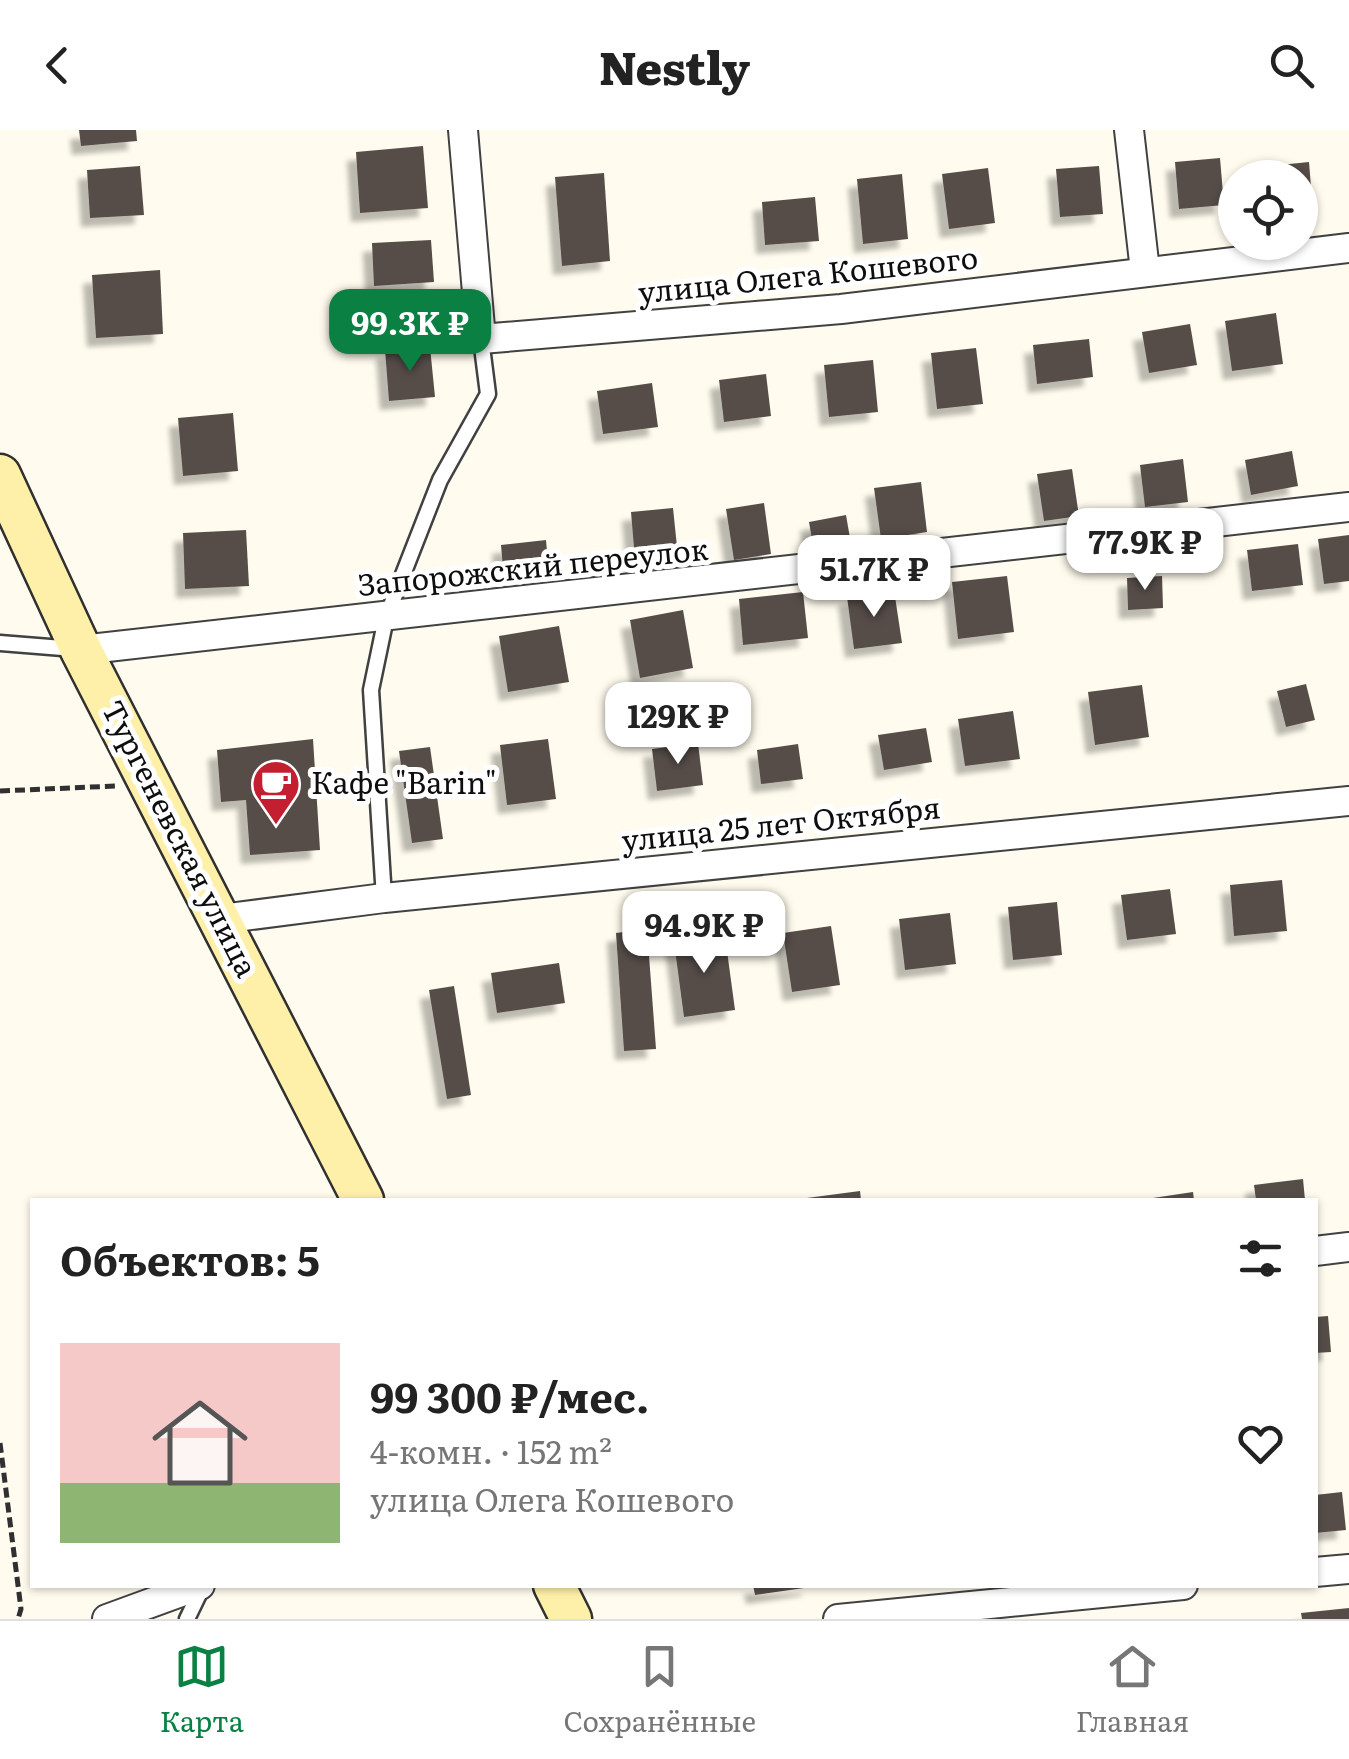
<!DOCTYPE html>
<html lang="ru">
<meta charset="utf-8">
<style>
body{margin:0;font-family:Literata,serif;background:#f6f6f6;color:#222;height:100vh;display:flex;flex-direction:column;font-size:38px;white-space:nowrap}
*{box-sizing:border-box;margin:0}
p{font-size:32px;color:#767676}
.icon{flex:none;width:55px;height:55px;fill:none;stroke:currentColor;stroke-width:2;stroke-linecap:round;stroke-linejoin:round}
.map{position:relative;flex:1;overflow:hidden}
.panel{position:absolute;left:30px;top:1068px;width:1288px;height:390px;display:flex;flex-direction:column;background:#fff;border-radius:0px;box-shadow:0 2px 8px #0004}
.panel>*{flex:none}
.controls{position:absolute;left:1218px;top:30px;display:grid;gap:20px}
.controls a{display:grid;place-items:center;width:100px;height:100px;border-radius:50%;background:#fff;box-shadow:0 2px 8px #0004;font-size:50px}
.price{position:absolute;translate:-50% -85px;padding:0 22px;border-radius:20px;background:#fff;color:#222;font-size:32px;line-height:65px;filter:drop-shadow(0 2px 5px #0008)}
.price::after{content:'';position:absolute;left:50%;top:60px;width:30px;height:22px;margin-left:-15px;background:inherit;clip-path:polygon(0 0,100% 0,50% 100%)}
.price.active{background:#0b8043;color:#fff}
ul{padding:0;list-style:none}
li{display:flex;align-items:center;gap:30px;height:250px;padding:0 30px}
li span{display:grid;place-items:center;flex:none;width:280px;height:200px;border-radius:0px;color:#555}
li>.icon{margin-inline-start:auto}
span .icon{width:120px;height:120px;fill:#fffc;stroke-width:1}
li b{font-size:42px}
h2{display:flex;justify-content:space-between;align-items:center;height:120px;padding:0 30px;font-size:42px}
header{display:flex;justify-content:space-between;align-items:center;height:130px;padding:0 30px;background:#fff;font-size:45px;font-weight:800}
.dock{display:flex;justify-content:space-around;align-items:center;height:140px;border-top:2px solid #e0e0e0;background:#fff;font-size:28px;color:#767676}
.dock a{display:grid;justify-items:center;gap:5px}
.dock .active{color:#0b8043}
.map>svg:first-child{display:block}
.building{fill:#574e49;filter:url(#shadow)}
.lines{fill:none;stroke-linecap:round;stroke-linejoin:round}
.lane-casing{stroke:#414141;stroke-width:19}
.street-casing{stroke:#414141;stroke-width:32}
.secondary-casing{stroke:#303030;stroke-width:45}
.path{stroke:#303030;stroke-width:5;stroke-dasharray:10 5;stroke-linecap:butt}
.lane{stroke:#fff;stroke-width:14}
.street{stroke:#fff;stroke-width:28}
.secondary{stroke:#fff0a9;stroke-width:40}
.labels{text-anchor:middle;stroke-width:10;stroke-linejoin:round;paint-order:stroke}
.street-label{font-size:30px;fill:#0e0e0e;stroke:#fff}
.poi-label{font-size:30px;fill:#0e0e0e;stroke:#fff;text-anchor:start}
</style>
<header><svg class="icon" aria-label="back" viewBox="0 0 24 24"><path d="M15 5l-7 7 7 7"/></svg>Nestly<svg class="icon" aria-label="search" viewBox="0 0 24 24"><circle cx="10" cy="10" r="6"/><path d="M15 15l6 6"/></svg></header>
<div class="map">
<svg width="1349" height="1489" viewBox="0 0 1349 1489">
<defs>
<filter id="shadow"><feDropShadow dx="-9" dy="9" stdDeviation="2.5" flood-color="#0004"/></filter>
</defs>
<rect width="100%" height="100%" fill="#fffbee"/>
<g class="building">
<polygon points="79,0 136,0 137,11 81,16"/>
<polygon points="423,16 428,78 360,83 356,22"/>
<polygon points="1220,28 1224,75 1179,79 1175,32"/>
<polygon points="1309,32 1312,69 1300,70 1300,48 1270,48 1269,36"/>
<polygon points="140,36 144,85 90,88 87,40"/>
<polygon points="1099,36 1103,84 1060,87 1056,39"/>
<polygon points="988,38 995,93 949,99 942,44"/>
<polygon points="604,43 610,131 562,136 555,47"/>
<polygon points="902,44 908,109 863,114 857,49"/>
<polygon points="815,67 819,111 765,115 762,72"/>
<polygon points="431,110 434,152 374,156 372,113"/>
<polygon points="160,140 163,204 96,208 92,145"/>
<polygon points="1276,183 1283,234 1232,241 1225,191"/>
<polygon points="1190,194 1197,235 1149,243 1142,202"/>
<polygon points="1089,209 1093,247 1037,254 1033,215"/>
<polygon points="430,217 435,267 389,271 385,220"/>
<polygon points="976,218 983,274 937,279 931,223"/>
<polygon points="873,230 878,282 829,287 824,235"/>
<polygon points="766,244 771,286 724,292 719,250"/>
<polygon points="652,253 658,297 603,304 597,261"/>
<polygon points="233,283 238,341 183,346 178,288"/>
<polygon points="1292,321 1298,356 1251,365 1245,330"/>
<polygon points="1183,329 1188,372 1145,377 1140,335"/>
<polygon points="1072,339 1079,386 1044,391 1037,344"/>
<polygon points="921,352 927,402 881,409 874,358"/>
<polygon points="764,373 771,424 734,430 726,379"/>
<polygon points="673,378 679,436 636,441 631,382"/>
<polygon points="846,385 851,414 814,421 809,392"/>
<polygon points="246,400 249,456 185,459 183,403"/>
<polygon points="1349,405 1349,451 1324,454 1318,409"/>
<polygon points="546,410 549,445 504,449 501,415"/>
<polygon points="1298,414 1303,455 1252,461 1247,420"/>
<polygon points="1007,446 1014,502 958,509 952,452"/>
<polygon points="1162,446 1163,478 1128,480 1127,448"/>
<polygon points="894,460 902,513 854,519 847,467"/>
<polygon points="803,462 808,508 743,515 739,469"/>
<polygon points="683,480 693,538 640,548 630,490"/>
<polygon points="559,496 569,552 508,562 499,506"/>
<polygon points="1306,554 1315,590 1286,597 1277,561"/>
<polygon points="1142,555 1149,607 1095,615 1088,562"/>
<polygon points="1013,581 1020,629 965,636 958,589"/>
<polygon points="926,598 932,632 884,640 878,605"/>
<polygon points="313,609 320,720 250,725 246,670 221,672 217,620"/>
<polygon points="548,609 556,669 507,675 500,615"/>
<polygon points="698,613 703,655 657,661 652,619"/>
<polygon points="798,614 803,649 761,654 757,620"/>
<polygon points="430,617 443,709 412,713 399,621"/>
<polygon points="1282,750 1287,801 1234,806 1230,755"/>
<polygon points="1170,759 1176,804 1127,810 1121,765"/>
<polygon points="1057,772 1062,825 1013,830 1008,777"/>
<polygon points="950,783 956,834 905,840 899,789"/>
<polygon points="831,796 840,855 792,862 783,803"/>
<polygon points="647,799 656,919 624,921 616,803"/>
<polygon points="725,806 735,880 684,887 674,812"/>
<polygon points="559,833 565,873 497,883 491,843"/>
<polygon points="454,856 471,965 447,969 429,860"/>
<polygon points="1303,1049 1305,1070 1256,1070 1254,1055"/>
<polygon points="860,1061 861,1070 807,1070 807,1068"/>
<polygon points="1193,1062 1194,1070 1153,1070 1153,1068"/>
<polygon points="1328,1186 1331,1222 1315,1223 1315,1187"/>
<polygon points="1342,1362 1346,1400 1315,1403 1315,1365"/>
<polygon points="753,1455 811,1455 811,1457 755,1465"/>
<polygon points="1349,1478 1349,1489 1302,1489 1301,1483"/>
</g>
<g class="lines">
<g class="lane-casing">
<g id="lane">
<polyline points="0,513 75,519"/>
<polyline points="384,768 371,560 386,488 440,350 488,264 481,209"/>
<polyline points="187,1489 203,1456"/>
</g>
</g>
<g class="street-casing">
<g id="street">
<polyline points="463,0 481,209 841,179 1349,118"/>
<polyline points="1129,0 1145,141"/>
<polyline points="81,520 1349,377"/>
<polyline points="221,789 384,768 1349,671"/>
<polyline points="1315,1121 1349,1117"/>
<polyline points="1315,1442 1349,1439"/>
<polyline points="107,1489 200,1455"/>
<polyline points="838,1489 1183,1455"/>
</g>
</g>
<g class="secondary-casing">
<g id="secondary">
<polyline points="0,345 81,520 363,1070"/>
<polyline points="554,1455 571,1489"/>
</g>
</g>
<g class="path">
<polyline points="0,661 115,656"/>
<polyline points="0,1313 21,1479 18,1489"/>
</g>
<use href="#lane" class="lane"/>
<use href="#street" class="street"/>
<use href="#secondary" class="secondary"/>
</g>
<defs>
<g id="cafe-pin" transform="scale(2.5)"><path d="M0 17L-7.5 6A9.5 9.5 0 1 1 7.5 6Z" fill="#c41f31" stroke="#fff"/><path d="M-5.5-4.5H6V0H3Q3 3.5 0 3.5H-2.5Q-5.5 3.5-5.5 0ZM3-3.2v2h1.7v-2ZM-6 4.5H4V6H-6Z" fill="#fff"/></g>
</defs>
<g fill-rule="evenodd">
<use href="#cafe-pin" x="276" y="654"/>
</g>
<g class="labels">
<g class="street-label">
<text transform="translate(808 146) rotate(-6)" y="10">улица Олега Кошевого</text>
<text transform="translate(533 438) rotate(-6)" y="10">Запорожский переулок</text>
<text transform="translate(781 695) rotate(-6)" y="10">улица 25 лет Октября</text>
<text transform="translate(179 709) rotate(63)" y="10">Тургеневская улица</text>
</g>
<g class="poi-label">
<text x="311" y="664">Кафе "Barin"</text>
</g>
</g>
</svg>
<div class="controls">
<a><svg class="icon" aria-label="locate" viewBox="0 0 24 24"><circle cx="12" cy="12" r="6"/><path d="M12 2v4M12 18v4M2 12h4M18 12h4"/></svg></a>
</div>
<b class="price active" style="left:410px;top:244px">99.3K ₽</b>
<b class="price" style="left:1145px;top:463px">77.9K ₽</b>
<b class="price" style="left:874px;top:490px">51.7K ₽</b>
<b class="price" style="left:678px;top:637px">129K ₽</b>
<b class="price" style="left:704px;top:846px">94.9K ₽</b>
<section class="panel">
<h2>Объектов: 5<svg class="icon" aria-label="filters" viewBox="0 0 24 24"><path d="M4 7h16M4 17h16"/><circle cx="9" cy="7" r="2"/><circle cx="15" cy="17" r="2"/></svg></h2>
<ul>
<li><span style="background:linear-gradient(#f6c9c9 70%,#8fb573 0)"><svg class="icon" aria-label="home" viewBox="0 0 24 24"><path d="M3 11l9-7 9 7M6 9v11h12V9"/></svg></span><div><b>99 300 ₽/мес.</b><p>4-комн. · 152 m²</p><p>улица Олега Кошевого</p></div><svg class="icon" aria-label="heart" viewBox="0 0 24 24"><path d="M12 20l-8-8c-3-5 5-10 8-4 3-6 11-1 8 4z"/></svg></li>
</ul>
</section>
</div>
<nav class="dock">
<a class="active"><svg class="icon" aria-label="map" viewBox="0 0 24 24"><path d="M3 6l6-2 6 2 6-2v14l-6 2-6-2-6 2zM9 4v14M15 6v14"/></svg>Карта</a>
<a><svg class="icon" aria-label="saved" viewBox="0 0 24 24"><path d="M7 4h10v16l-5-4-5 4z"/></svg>Сохранённые</a>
<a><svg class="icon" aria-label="home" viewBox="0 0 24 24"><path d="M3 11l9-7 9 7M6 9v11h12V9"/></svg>Главная</a>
</nav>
